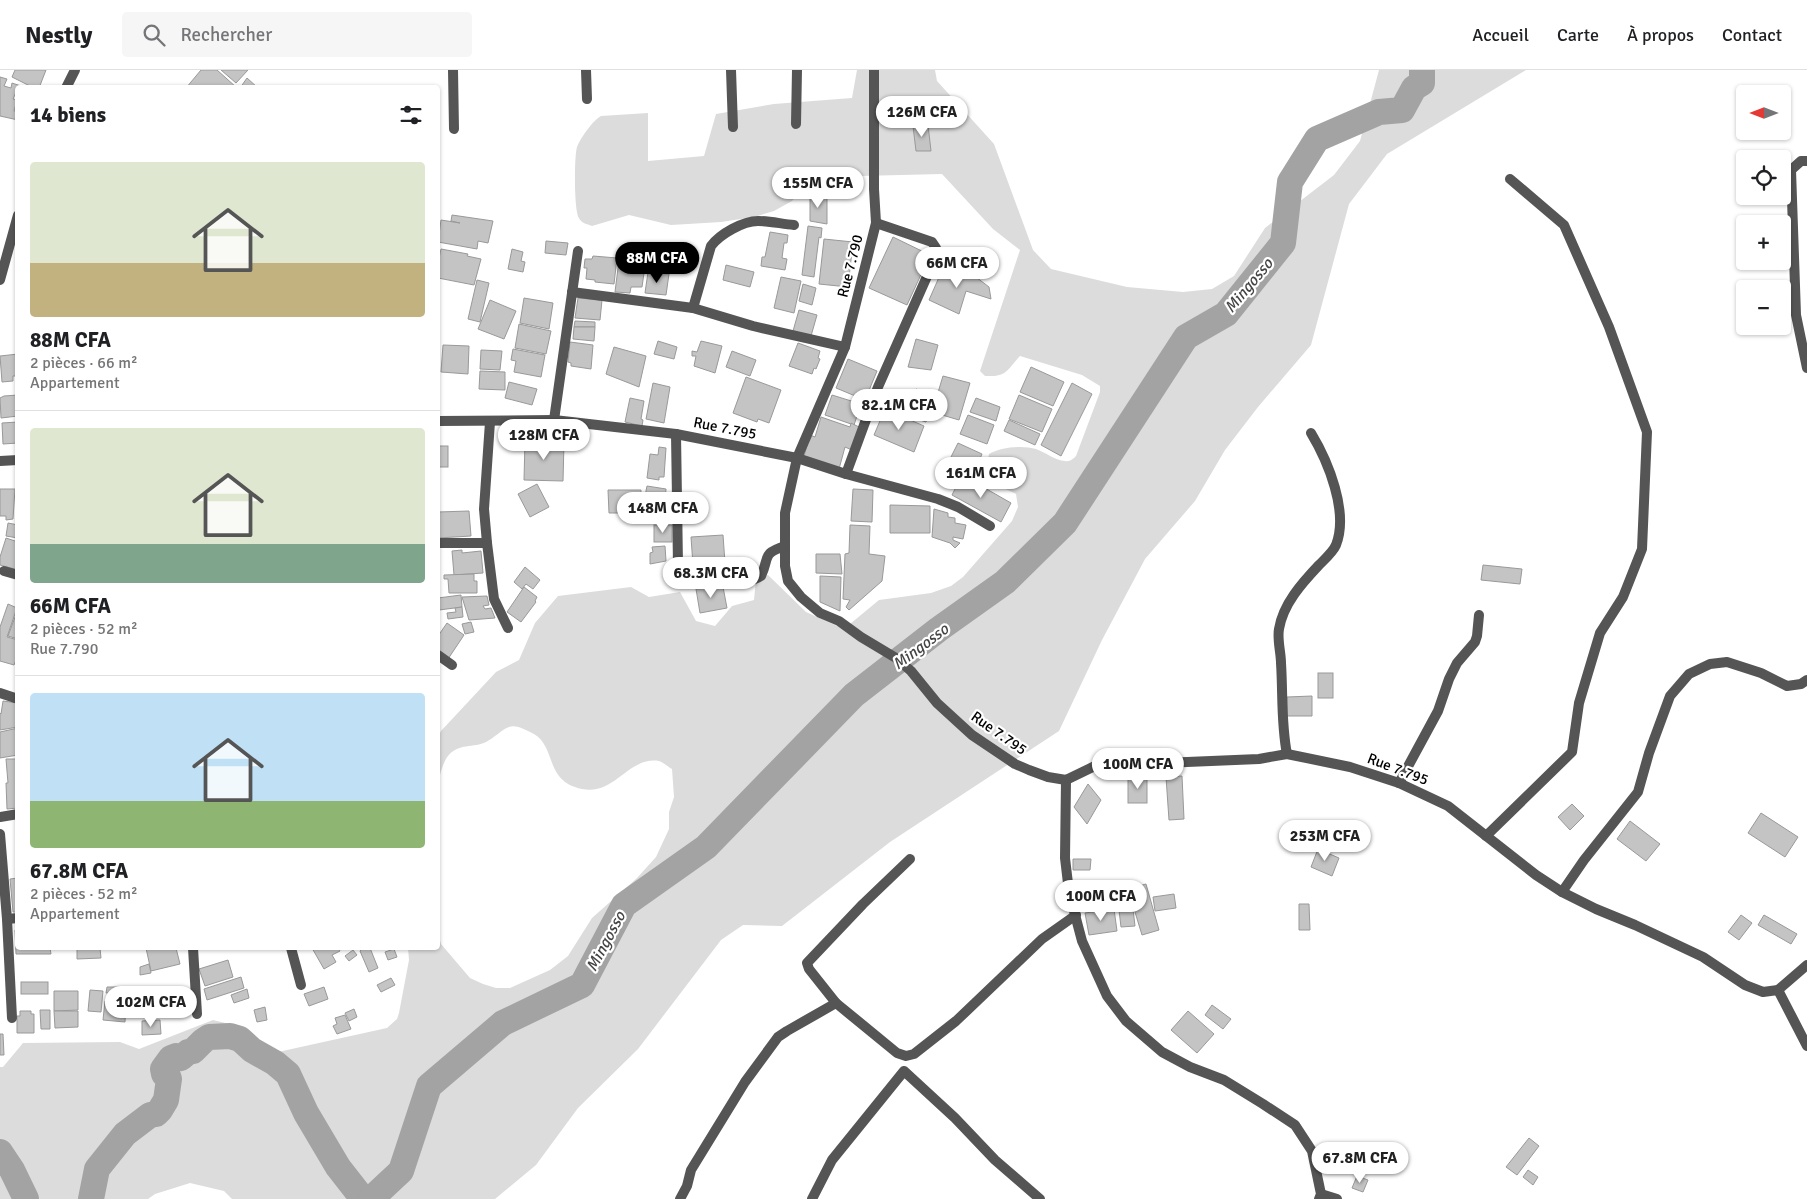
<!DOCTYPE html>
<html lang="fr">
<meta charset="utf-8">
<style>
body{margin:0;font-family:Signika,sans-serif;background:#f6f6f6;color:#202124;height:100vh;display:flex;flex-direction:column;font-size:19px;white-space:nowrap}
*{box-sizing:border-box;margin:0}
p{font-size:16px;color:#757577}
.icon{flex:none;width:28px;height:28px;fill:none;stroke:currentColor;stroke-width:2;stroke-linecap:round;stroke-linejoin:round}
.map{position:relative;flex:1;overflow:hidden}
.side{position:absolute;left:15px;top:15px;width:425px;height:865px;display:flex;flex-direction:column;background:#fff;border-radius:5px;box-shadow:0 1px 4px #0004}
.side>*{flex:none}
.needle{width:32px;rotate:270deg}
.fabs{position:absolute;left:1736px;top:15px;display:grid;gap:10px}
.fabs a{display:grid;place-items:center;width:55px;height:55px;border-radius:5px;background:#fff;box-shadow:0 1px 4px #0004;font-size:25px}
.price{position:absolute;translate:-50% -42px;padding:0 11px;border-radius:18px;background:#fff;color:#222;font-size:16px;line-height:32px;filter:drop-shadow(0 1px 2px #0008)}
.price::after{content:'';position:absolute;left:50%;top:30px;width:15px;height:11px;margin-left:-8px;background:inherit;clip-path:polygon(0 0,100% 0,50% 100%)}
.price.selected{background:#000;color:#fff}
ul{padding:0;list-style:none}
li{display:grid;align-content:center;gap:10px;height:265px;padding:0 15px}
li+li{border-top:1px solid #e0e0e0}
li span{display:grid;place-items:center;height:155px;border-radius:5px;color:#555}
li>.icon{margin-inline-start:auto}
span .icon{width:90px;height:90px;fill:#fffc;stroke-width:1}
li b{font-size:21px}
h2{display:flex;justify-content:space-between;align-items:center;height:60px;padding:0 15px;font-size:21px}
header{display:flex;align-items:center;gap:30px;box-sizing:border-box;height:70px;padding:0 25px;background:#fff;border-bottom:1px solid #e0e0e0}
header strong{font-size:24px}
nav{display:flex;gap:28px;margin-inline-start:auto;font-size:18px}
.search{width:350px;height:45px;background:#f6f6f6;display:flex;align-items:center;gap:12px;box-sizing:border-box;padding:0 18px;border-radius:5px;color:#757577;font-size:19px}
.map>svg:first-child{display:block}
.green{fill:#dcdcdc}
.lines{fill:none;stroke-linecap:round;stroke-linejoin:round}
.river{stroke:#a3a3a3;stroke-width:26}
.building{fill:#c4c4c4;stroke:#999}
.street{stroke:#555;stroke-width:10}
.labels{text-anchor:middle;stroke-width:4.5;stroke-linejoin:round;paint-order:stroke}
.street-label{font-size:15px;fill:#000;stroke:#fff}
.water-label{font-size:16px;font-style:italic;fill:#444;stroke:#fff}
</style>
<header>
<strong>Nestly</strong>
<div class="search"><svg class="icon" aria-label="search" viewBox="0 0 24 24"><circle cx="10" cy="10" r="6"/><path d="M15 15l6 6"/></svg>Rechercher</div>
<nav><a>Accueil</a><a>Carte</a><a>À propos</a><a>Contact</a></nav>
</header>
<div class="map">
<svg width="1807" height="1129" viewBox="0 0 1807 1129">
<rect width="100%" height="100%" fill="#fff"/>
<path class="green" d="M857,0h78l2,11 57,63 39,106 18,19 76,18 56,5 29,-3 22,-13 31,-48 69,-53 26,-34 19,-71h147l-139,84 -38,50 -38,141 -53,62 -33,43 -30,51 -50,58 -43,81 -43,91 -169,111 -108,84 -39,-1 -22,15 -83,109 -60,59 -42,57 -41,34h-263l-8,-8 -34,-8 -35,11 -7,5h-148v-132h3l20,-24 97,-1 19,7 74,-29 33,8 18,22 14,2 109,-24 10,-9 2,-6 10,-53 -1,-12h30v-15l3,11 29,34 13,6 13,4h14l40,-18 18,-14 24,-38 45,-40 19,-21 13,-28v-17l5,-15 -2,-28c-4,-2 -9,-7 -13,-8 -31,-5 -44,35 -77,28 -38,-8 -25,-41 -48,-55 -6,-3 -18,-10 -25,-7 -8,3 -15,11 -23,15 -12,6 -28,1 -38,14 -5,6 -9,21 -10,29v-48l3,-6 55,-59 23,-12 16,-37 23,-27 73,-9 18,10 31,-5 16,29 19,5 17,-20 22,-6 2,-21 12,-4 38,37 38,17 35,-29 52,-7 20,-7 12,-9 49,-56 6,-14 -2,-13 -29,-14 -2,-6 4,-20c11,-7 34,-9 47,-5 9,3 20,12 29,12 5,1 8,-2 11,-5l24,-64v-6l-18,-11 -62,-19c-14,15 -13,21 -35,20l-5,-5 40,-121 -27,-21 -51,-55 -124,3 -7,3 -19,21 -18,10 -20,6 -33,5 -50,3 -42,-10 -37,11c-5,-2 -11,-3 -13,-8 -5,-7 -5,-61 -2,-71 3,-8 16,-27 24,-31l47,-3v48l56,-5 12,-42 58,-10 78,-6z"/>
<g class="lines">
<g class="river">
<polyline points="0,1082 12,1100 26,1129"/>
<polyline points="91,1129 97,1099 125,1064 150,1045 156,1044 160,1040 166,1030 169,1009 168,1006 164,1004 163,999 171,988 176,986 181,988 188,982 193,981 203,971 209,967 230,966 240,969 252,980 275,993 288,1004 306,1043 338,1097 363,1129"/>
<polyline points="371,1129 401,1101 429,1016 503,953 582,915 624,835 706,777 854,625 939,559 1005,512 1065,453 1186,267 1226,244 1283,173 1290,112 1317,69 1379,42 1402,40 1414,18 1422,13 1422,0"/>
</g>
</g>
<g class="building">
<polygon points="15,0 46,0 39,18 34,18 12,7"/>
<polygon points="201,0 217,0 236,17 186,18"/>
<polygon points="221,0 248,0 236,13"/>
<polygon points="0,7 7,9 4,16 11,18 12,13 21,16 18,18 13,29 17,30 14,41 18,42 18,50 0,46"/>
<polygon points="247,8 258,18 240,18"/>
<polygon points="928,55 931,81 916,81 913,56"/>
<polygon points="810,124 827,127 827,154 810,151"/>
<polygon points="452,145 493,151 488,173 478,171 477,179 438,172 441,150 460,153 451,151"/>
<polygon points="808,156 822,158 821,168 819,167 814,207 802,205"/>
<polygon points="770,162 788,165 787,173 784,173 782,188 787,189 785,200 761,196 762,187 765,187"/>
<polygon points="893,167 930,185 907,235 869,218"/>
<polygon points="824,169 853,172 848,217 819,214"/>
<polygon points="546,171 568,173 566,185 545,183"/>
<polygon points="441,179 468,184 467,186 481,189 474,215 438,208 438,193"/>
<polygon points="512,179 523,182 521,191 525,192 523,202 508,199"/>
<polygon points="593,186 617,188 614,214 595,212 595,210 586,209 587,198 584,198 585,189 592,189"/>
<polygon points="619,190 648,193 647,203 644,203 642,217 631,217 630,223 615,222"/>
<polygon points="726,195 754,202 750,217 723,210"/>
<polygon points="944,196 970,208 972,204 989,217 991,229 966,221 959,244 929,230"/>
<polygon points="648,202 669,204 666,225 645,223"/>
<polygon points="781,207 801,211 794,243 774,238"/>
<polygon points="477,210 489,213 480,252 468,249"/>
<polygon points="803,214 816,218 812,235 799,231"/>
<polygon points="524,228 553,233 549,259 520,253"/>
<polygon points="578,228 602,230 600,250 575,248"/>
<polygon points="490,230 516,241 504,269 478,259"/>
<polygon points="799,240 817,245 811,266 793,261"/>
<polygon points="575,251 595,252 595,257 574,257"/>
<polygon points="519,254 551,261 546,284 515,278"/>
<polygon points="574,257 595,257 594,271 573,269"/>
<polygon points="916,269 938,275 931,300 908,297"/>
<polygon points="658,271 677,277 674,289 654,284"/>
<polygon points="701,271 722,276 715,303 694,296 696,286 692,286 692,281 697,282"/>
<polygon points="570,272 593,275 591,299 571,296 571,293 568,292"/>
<polygon points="798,273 820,281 818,288 820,289 816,299 814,298 812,304 789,296"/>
<polygon points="443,275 469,276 468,304 441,302"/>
<polygon points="614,277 646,286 639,317 606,304"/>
<polygon points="513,279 545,285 541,307 514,302 516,291 511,290"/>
<polygon points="481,280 502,281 500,300 480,299"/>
<polygon points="732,281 756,290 750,306 726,297"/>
<polygon points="18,284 18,306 13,306 13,311 2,312 0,286"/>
<polygon points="848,289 877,301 865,330 836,318"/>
<polygon points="1031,297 1064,312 1053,336 1020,322"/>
<polygon points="480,301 505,302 505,320 479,319"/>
<polygon points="943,306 970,313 959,350 932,342"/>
<polygon points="746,307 781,320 769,353 758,349 757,352 733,343"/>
<polygon points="509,312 537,319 532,335 505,328"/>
<polygon points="653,313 670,317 664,353 646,349"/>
<polygon points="1072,313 1092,324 1061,386 1041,375"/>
<polygon points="916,319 934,325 926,352 908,346"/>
<polygon points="18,325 18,346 1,348 0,328 4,326"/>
<polygon points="832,325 861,334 854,355 825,345"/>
<polygon points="1019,325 1052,339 1042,362 1009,349"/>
<polygon points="630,328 644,331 641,349 643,350 642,356 625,352"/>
<polygon points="976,328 1000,337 996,351 970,342"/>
<polygon points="885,339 924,356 914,382 874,365"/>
<polygon points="968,345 994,355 987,374 960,364"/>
<polygon points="821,347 850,357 851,353 859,357 852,380 845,377 839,399 804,386 810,365 815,367"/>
<polygon points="1009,350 1040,364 1035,375 1004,361"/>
<polygon points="18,352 18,373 3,374 2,353"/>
<polygon points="525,371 564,372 563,411 524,410"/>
<polygon points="958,373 982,384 974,403 949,391"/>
<rect x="438" y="376" width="10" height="21"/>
<polygon points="659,377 666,378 664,407 659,407 659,410 647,408 650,384 658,385"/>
<polygon points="962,405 1011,433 1001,452 952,425"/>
<polygon points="537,414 549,437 530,447 518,424"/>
<polygon points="647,416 666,419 665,432 645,426"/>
<polygon points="0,419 15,419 13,449 6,450 6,446 0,446"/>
<polygon points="853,419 873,420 872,452 851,451"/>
<polygon points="608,420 641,420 641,443 609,443"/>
<polygon points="890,435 930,436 930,463 890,463"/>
<polygon points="644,436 664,438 662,450 643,448"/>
<polygon points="934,439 948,443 948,447 955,448 955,453 966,455 963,469 953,467 953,470 960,473 955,478 950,473 932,467"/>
<polygon points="469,441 471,466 438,468 438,442"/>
<polygon points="8,453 18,455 18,468 6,466"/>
<rect x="654" y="455" width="18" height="17"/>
<polygon points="850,455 870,456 869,484 885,486 882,511 849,540 846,537 850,530 843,529 845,484 849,483"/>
<polygon points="723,465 725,493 693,495 691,467"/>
<polygon points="6,468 18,472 18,500 0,495 0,487"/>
<polygon points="665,476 666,491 650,494 650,483 653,482 652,477"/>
<polygon points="462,480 462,483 481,481 483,503 454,505 452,481"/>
<polygon points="816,484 840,484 842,504 816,503"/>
<polygon points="1483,495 1522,499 1520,514 1481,510"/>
<polygon points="525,497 540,510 533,519 526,514 522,519 514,512"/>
<polygon points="474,504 474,511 477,511 477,523 449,523 448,509 444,509 444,505"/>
<polygon points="820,506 841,507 840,541 820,532"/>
<polygon points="524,517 537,527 535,531 536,532 521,552 507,542"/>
<polygon points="723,517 727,538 700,543 696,519"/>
<polygon points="461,525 462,537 439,540 438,528"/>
<polygon points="487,526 489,535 483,536 485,539 491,538 495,548 469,550 462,527"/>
<polygon points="8,534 17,538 7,567 18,570 18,585 14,595 0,591 0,557"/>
<polygon points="462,537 463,547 448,549 447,543 456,542 455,538"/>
<polygon points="18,539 18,569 8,566"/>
<polygon points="471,552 474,562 465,564 462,554"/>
<polygon points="447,553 464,565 448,589 438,582 438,566"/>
<rect x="1318" y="603" width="15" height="25"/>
<polygon points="1312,626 1312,646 1287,646 1287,627"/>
<polygon points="3,631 18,633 18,657 0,660 0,643 1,644"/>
<polygon points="18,658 18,685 0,688 0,662"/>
<polygon points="6,689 18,689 18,738 7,739 6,713 8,713"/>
<polygon points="1182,706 1184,749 1169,750 1166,707"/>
<rect x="1128" y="707" width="19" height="26"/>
<polygon points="1088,714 1101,730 1087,754 1074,737"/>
<polygon points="1572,734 1584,746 1570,760 1558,747"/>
<polygon points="1761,743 1798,767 1785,787 1748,763"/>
<polygon points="1630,751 1660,774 1646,791 1617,769"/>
<polygon points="1318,779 1339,788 1332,806 1311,797"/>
<polygon points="1073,789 1091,789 1090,800 1073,800"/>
<polygon points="18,808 18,842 13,842 10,809"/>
<polygon points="1146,814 1159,860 1142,865 1128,819"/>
<polygon points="1174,824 1176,838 1155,841 1153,827"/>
<polygon points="1299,834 1309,834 1310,860 1299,860"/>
<polygon points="1114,839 1117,861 1089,865 1085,843"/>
<polygon points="1133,839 1135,856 1121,857 1119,840"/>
<polygon points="1741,845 1752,853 1739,870 1728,862"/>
<polygon points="1764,845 1797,864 1791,874 1758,855"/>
<polygon points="15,860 18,860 18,878 50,878 51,884 16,884"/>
<polygon points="77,878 100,878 101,888 77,889"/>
<polygon points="146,878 176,878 180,894 151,901"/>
<polygon points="312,878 338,878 340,881 332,885 336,892 324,899"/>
<polygon points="363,878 370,878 378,898 369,902 360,881"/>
<polygon points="394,879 397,887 388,890 385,882"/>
<polygon points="353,880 357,885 349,891 345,886"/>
<polygon points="228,890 233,907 205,916 199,899"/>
<polygon points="149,894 151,903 140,905 140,897"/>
<polygon points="241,907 244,918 207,930 204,919"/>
<polygon points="391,908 395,915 381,922 377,915"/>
<rect x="21" y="912" width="27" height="12"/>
<polygon points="107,917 121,917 121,929 109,929 110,923 106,923"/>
<polygon points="324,917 328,929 309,936 304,924"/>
<polygon points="137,919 137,929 122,930 122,920"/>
<polygon points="247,919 249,928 234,933 231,925"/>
<polygon points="90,920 103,921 101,942 88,941"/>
<polygon points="54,921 78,921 78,940 54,941"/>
<polygon points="177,927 180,936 163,940 160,931"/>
<polygon points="105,931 126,931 125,952 103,950"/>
<polygon points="1212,935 1231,949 1223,959 1205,945"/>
<polygon points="265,937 267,950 257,952 254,940"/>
<polygon points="354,939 357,947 349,951 345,943"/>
<polygon points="40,940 50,940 50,959 41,959"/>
<polygon points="20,941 31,941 31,944 34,944 34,963 17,963 17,946 20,946"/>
<polygon points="54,941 78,941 78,957 55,958"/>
<polygon points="1188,941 1214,964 1197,983 1171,960"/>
<polygon points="345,945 351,959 337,964 333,956 337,954 335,948"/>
<polygon points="160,950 161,964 142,965 142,951"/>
<polygon points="0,964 3,964 4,985 0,985"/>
<polygon points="1529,1068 1539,1076 1517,1105 1506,1097"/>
<polygon points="1528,1100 1538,1107 1533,1115 1523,1107"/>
<polygon points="1357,1106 1368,1110 1363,1122 1352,1118"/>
</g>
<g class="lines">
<g class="street">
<polyline points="453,0 454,59"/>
<polyline points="586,0 587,29"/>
<polyline points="731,0 733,57"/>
<polyline points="874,0 874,119 876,153 845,277 797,388 785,443 785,496 788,511 801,527 820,543 839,551 861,567 896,588 911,601 937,633 972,665 1015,694 1029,700 1048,707 1066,710 1099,694 1108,692 1163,693 1259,689 1287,684 1350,697 1399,713 1448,736 1536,805 1562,822 1596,839 1635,855 1703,887 1745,915 1763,922 1778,920 1807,895"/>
<polyline points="66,18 75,0"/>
<polyline points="796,54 797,0"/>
<polyline points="1807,91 1801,91 1791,100 1796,245 1807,298"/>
<polyline points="0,210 18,145"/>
<polyline points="572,222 693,238 753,256 845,277"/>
<path d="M693,238l18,-62c9,-12 32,-25 47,-25 12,0 24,3 36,4"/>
<polyline points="554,350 578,181"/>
<polyline points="438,351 554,350 676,364 797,388 846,404 938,429 958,437 990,456"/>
<path d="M676,364l2,131c9,21 66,23 83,11 9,-19 0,-22 24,-30"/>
<polyline points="0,391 18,390"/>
<polyline points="846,404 878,317 936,186 936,178 932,172 876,153"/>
<polyline points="438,473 487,473 484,439 490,352"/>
<polyline points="487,473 494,529 508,558"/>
<polyline points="4,501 18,505"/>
<polyline points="438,585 452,595"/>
<polyline points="0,623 18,629"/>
<path d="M1287,684c-6,-30 -4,-60 -6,-91 0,-10 -4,-24 -2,-34 4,-25 23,-46 40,-64 5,-5 14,-13 17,-20 13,-33 -8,-84 -25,-112"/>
<polyline points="1066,710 1065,788 1069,822 1082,871 1107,926 1126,951 1162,982 1190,997 1224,1010 1263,1034 1295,1055 1312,1081 1321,1124 1319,1129"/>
<polyline points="1399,713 1438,641 1449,609 1457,593 1475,572 1477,566 1479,545"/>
<polyline points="0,747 18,744"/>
<polyline points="0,764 7,849 12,948"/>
<polyline points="1486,766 1572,682 1579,633 1600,563 1623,527 1642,479 1647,362 1609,257 1564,155 1510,109"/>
<polyline points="910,789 863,834 807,893 809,899 836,933 897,983 906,986 914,984 956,951 1042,869 1076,845"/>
<polyline points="1562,822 1584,790 1638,722 1649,683 1670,626 1689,604 1710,594 1727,592 1761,603 1787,616 1801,614 1807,610"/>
<polyline points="7,849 18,848"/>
<polyline points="193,878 197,944"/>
<polyline points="291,878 301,915"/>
<polyline points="1778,920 1807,976"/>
<polyline points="1321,1124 1337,1129"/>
<polyline points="680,1129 687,1116 691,1100 745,1012 778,967 787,961 836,933"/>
<polyline points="812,1129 832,1090 904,1001 955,1048 995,1090 1040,1129"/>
</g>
</g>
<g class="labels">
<g class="street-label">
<text transform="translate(850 196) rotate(-76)" y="5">Rue 7.790</text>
<text transform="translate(725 358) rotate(11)" y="5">Rue 7.795</text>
<text transform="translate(999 663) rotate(35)" y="5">Rue 7.795</text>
<text transform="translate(1398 699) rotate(21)" y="5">Rue 7.795</text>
</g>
<g class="water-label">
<text transform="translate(1248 215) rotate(-50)" y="6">Mingosso</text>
<text transform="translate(920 576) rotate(-37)" y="6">Mingosso</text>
<text transform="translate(605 871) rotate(-62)" y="6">Mingosso</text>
</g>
</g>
</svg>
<div class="fabs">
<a><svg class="needle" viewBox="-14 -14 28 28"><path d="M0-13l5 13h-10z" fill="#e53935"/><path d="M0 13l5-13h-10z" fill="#757577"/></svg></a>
<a><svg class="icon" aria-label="locate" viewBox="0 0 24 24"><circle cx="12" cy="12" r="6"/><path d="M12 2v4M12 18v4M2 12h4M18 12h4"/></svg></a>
<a>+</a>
<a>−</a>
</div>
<b class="price" style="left:922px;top:68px">126M CFA</b>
<b class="price" style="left:818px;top:139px">155M CFA</b>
<b class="price selected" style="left:657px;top:214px">88M CFA</b>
<b class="price" style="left:957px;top:219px">66M CFA</b>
<b class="price" style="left:899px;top:361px">82.1M CFA</b>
<b class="price" style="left:544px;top:391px">128M CFA</b>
<b class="price" style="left:981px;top:429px">161M CFA</b>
<b class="price" style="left:663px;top:464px">148M CFA</b>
<b class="price" style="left:711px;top:529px">68.3M CFA</b>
<b class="price" style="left:1138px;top:720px">100M CFA</b>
<b class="price" style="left:1325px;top:792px">253M CFA</b>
<b class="price" style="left:1101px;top:852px">100M CFA</b>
<b class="price" style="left:151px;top:958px">102M CFA</b>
<b class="price" style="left:1360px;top:1114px">67.8M CFA</b>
<section class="side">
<h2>14 biens<svg class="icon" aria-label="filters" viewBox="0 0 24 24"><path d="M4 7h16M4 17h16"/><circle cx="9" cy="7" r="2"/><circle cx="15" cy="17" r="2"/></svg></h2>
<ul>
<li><span style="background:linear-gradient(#dfe7d0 65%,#c2b280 0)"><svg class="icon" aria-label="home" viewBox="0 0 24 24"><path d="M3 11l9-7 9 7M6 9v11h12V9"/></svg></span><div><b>88M CFA</b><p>2 pièces · 66 m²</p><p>Appartement</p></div></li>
<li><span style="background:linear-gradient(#dfe7d0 75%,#7fa58c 0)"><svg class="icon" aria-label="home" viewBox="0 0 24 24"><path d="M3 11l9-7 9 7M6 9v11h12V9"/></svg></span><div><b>66M CFA</b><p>2 pièces · 52 m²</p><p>Rue 7.790</p></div></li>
<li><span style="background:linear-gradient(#bfe0f5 70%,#8fb573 0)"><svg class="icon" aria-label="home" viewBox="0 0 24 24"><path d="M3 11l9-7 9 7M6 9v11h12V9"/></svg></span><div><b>67.8M CFA</b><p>2 pièces · 52 m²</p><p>Appartement</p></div></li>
</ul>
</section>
</div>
